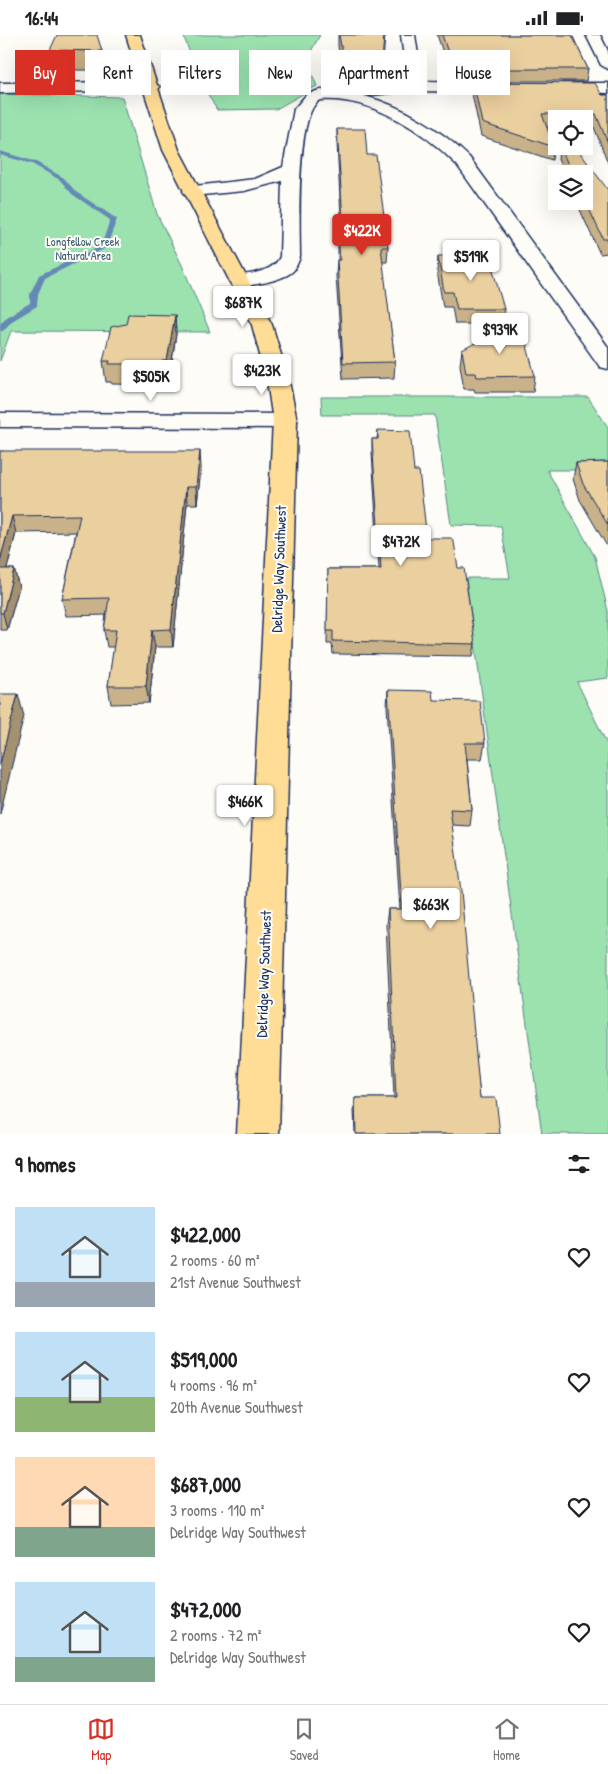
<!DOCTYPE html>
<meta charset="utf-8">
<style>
body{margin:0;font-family:"Patrick Hand",sans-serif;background:#f2f2f2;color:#202124;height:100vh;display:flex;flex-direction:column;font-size:19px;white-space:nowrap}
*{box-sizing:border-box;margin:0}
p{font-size:16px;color:#757577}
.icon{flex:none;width:28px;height:28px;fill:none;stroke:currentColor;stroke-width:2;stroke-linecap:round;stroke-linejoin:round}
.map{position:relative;height:1099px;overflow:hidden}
.panel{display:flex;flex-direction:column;background:#fff;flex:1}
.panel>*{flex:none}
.hud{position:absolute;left:15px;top:15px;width:579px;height:45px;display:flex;gap:10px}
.tools{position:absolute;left:548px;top:75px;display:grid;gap:10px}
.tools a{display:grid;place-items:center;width:45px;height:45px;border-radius:0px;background:#fff;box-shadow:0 5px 20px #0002;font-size:25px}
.price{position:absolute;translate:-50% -42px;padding:0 11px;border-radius:5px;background:#fff;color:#222;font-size:16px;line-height:32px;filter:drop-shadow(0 1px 2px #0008)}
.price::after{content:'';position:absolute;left:50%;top:30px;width:15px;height:11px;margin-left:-8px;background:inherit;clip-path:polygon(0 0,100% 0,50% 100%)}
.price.on{background:#d93025;color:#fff}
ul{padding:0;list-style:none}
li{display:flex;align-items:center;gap:15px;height:125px;padding:0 15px}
li span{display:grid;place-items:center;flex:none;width:140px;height:100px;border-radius:0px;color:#555}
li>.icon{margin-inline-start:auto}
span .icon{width:60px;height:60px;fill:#fffc;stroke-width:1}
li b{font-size:21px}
h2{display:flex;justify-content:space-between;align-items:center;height:60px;padding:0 15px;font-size:21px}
.pill{padding:0 18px;border-radius:0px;background:#fff;box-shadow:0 5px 20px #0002;font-size:18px;line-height:45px}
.pill.on{background:#d93025;color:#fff}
.status{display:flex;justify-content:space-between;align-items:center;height:35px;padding:0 25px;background:#fff;direction:ltr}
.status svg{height:14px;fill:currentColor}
.tabs{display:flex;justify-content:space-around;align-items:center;height:70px;border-top:1px solid #e0e0e0;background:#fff;font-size:14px;color:#757577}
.tabs a{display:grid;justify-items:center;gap:2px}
.tabs .on{color:#d93025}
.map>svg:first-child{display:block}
.green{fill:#9be2af;stroke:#5b8886}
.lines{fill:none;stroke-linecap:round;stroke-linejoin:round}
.stream{fill:#6589b6;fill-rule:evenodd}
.minor-casing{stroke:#1b2f5e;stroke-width:3}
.major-casing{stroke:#1b2f5e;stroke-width:3}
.minor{fill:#fdfcf7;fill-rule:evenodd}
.major{fill:#ffdd96;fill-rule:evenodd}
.wall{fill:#c9b289;stroke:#1b2f5e}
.shaded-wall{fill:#a4916f;stroke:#1b2f5e}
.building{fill:#eacf9f;stroke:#1b2f5e}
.labels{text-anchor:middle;stroke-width:4;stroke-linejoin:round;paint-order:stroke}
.far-park-label{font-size:12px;fill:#3b5c72;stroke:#fdfcf7}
.street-label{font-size:15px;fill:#1b2f5e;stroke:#fdfcf7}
</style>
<div class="status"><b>16:44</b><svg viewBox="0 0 49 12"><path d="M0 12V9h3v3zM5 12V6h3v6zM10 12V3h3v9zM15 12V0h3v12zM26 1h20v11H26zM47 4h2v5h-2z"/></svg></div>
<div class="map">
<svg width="608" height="1099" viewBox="0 0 608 1099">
<rect width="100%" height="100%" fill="#fdfcf7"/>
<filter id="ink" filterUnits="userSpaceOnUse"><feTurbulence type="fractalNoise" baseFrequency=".02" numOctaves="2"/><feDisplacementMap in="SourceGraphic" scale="10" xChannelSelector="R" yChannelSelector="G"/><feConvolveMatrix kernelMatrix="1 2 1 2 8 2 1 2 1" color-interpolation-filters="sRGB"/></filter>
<g filter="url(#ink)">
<g class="green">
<polygon points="183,0 320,0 306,25 317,51 276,74 217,75 202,49"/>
<polygon points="0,59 122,62 157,179 182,230 210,297 11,296 0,326"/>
<polygon points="321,362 588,362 608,392 608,435 547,435 595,522 608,576 608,643 577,647 608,711 608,1099 542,1099 466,543 510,543 501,491 451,490 435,380 322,380"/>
</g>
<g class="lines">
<polygon class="stream" points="0,116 36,127 64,143 76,157 117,184 106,213 45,243 38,259 37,271 12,286 3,296 0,296 0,289 6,282 30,268 30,259 39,240 101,211 110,185 72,159 60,145 32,129 0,120"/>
<g class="minor-casing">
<g id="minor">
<path d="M401,0h14l7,46 87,1 8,5 -8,5 -102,-1 -43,5c39,10 76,33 105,61l139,190v22l-8,-2 -143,-202c-34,-35 -87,-69 -137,-65 -25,13 -20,128 -20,157 -2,5 -4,11 -7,14 -10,10 -49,17 -61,14l-3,-4 3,-4c16,-4 40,-3 48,-20l2,-76 -38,10 -52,5 -6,-1 -3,-4 3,-4 69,-8 28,-12 11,-58 12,-14 13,-5 26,1 62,-9z"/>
<polygon points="586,0 600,0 608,16 608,34 601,30"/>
<polygon points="152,47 160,52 157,55 0,58 0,48"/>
<polygon points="562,48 608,48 608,58 557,56 554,53"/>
<polygon points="0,378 285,379 293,381 297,386 293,391 285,393 0,392"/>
</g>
</g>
<g class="major-casing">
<polygon id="major" points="126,0 140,0 179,115 272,290 289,346 297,386 279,1099 237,1099 273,386 267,346 252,290 163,115"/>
</g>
<use href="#minor" class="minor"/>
<use href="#major" class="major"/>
</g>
<g class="wall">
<polygon points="338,0 385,0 382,41 346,41 346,29 341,29 338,11"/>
<polygon points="437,0 572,0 588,34 586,46 469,46 467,38 450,38"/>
<polygon points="50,15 102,16 105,35 53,35"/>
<polygon points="473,47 608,60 608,128 594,92 584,92 584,84 556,84 556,92 547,92 554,112 552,125 481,101 472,59"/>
<polygon points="337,94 367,120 388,212 387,227 382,227 395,327 394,343 343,344 336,241 337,225 338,225 338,201 342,201 337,108"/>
<polygon points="560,111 608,155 608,218 600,219 576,166 584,166 584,139 564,139 558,124"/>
<polygon points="438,221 504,274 502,289 455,289 452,272 443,272 437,236"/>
<polygon points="175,280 176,299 169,346 164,346 163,350 112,349 111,347 106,347 103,326"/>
<polygon points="462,315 535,341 533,357 475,357 474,354 464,354 460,330"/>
<polygon points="378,395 414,436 427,503 458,533 475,609 473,621 333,619 332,609 327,609 328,534 379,534 372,417 372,404 377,404"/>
<polygon points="0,416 201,433 197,469 187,469 173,612 155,612 149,668 111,669 108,651 114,612 107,612 104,595 106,580 66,581 62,564 76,497 16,498 7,534 14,534 19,552 7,595 0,595"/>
<polygon points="608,427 608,513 580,465 573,444 576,428"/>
<polygon points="388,655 433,665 485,708 482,724 467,724 472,775 470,791 452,790 480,1063 500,1099 355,1099 354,1076 355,1063 394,1063 386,889 388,874 400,874 387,671"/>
</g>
<g class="shaded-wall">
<polygon points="175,280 176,299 169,346 167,326"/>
<polygon points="162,326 164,346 163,350 161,329"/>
<polygon points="200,416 201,433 197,469 196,452"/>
<polygon points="186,452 187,469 173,612 171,594"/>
<polygon points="12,481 16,498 2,552 0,543 0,526"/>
<polygon points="14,534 19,552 7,595 3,578"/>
<polygon points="152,595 155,612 149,668 146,651"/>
<polygon points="18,659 24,681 0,779 0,729"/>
</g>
<g class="building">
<polygon points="57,0 97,0 102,16 50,15"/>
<polygon points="339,0 384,0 382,29 347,29 346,17 342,17"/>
<polygon points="442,0 572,0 588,34 470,34 468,26 451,26"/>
<polygon points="473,47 595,48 602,60 608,60 608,108 596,79 542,79 554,112 482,88"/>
<polygon points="337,94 365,94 367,120 376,120 388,212 381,212 395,327 343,328 337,225 340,225 338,201 344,201"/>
<polygon points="560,111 575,111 608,155 608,204 603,204 584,163 584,139 572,139"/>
<polygon points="438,221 489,221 504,274 457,274 453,257 444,257"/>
<polygon points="128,279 175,280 167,326 162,326 161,329 109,329 110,326 103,326 111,292 126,289"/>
<polygon points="520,285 535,341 477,342 476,338 466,338 462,315"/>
<polygon points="378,395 410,396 414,436 419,436 427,503 451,503 454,507 458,533 464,533 475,609 333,606 333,596 327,596 328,534 381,534 372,404 378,404"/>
<polygon points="0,416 200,416 196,452 186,452 171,594 152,595 146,651 108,651 116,595 104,595 109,563 62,564 80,480 12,481 0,526"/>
<polygon points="608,427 608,490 583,449 576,428"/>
<polygon points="0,534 14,534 3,578 0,578"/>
<polygon points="388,655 432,656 433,665 480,666 485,708 465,708 472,775 450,774 461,856 480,1063 496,1063 500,1099 356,1099 355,1063 396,1063 388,874 402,874"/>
<polygon points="0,659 18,659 0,729"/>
</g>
</g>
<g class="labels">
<g class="far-park-label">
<text x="83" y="211">Longfellow Creek<tspan x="83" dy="14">Natural Area</tspan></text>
</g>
<g class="street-label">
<text transform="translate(279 534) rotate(-88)" y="5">Delridge Way Southwest</text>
<text transform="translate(264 939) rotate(-88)" y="5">Delridge Way Southwest</text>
</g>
</g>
</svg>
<div class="tools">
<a><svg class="icon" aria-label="locate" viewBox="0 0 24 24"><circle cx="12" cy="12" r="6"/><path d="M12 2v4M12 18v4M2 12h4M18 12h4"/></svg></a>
<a><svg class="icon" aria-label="layers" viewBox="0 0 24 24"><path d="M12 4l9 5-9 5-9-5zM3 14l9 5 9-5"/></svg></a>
</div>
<b class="price on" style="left:362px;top:221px">$422K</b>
<b class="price" style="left:471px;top:247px">$519K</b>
<b class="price" style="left:243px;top:293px">$687K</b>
<b class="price" style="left:500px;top:320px">$939K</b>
<b class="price" style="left:262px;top:361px">$423K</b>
<b class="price" style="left:151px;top:367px">$505K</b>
<b class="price" style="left:401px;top:532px">$472K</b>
<b class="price" style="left:245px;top:792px">$466K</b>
<b class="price" style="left:431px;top:895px">$663K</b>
<div class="hud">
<a class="pill on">Buy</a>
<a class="pill">Rent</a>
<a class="pill">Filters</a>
<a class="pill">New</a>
<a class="pill">Apartment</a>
<a class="pill">House</a>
</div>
</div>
<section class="panel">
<h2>9 homes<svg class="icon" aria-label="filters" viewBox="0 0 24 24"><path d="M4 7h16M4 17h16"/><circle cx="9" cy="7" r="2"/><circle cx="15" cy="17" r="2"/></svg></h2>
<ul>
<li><span style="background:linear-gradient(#bfe0f5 75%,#9aa5b1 0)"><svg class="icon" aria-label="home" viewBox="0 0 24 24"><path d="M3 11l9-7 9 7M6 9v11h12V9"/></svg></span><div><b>$422,000</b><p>2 rooms · 60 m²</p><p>21st Avenue Southwest</p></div><svg class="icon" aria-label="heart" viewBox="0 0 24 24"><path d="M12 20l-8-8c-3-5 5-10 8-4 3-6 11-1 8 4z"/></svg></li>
<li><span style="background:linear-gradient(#bfe0f5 65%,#8fb573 0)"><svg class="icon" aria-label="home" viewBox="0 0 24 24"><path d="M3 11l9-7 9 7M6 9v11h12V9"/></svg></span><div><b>$519,000</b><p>4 rooms · 96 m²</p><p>20th Avenue Southwest</p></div><svg class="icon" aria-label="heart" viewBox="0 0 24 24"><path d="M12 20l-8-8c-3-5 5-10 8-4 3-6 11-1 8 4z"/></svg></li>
<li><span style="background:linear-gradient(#ffd9b3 70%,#7fa58c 0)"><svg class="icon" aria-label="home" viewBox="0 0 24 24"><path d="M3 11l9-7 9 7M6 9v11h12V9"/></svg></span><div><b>$687,000</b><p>3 rooms · 110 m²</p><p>Delridge Way Southwest</p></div><svg class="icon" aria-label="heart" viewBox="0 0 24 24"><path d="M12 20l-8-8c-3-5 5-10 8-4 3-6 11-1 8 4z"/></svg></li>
<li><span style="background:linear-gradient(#bfe0f5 75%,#7fa58c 0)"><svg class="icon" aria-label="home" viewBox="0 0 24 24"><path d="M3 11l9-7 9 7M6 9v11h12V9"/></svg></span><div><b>$472,000</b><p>2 rooms · 72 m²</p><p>Delridge Way Southwest</p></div><svg class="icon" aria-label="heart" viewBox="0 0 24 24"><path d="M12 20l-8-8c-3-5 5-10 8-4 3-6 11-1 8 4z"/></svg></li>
</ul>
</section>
<nav class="tabs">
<a class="on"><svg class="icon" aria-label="map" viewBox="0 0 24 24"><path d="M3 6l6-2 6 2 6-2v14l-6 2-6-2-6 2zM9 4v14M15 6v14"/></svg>Map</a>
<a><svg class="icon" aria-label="saved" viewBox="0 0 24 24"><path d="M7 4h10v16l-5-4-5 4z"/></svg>Saved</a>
<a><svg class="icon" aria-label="home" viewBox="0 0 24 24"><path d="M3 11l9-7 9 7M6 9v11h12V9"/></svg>Home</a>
</nav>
